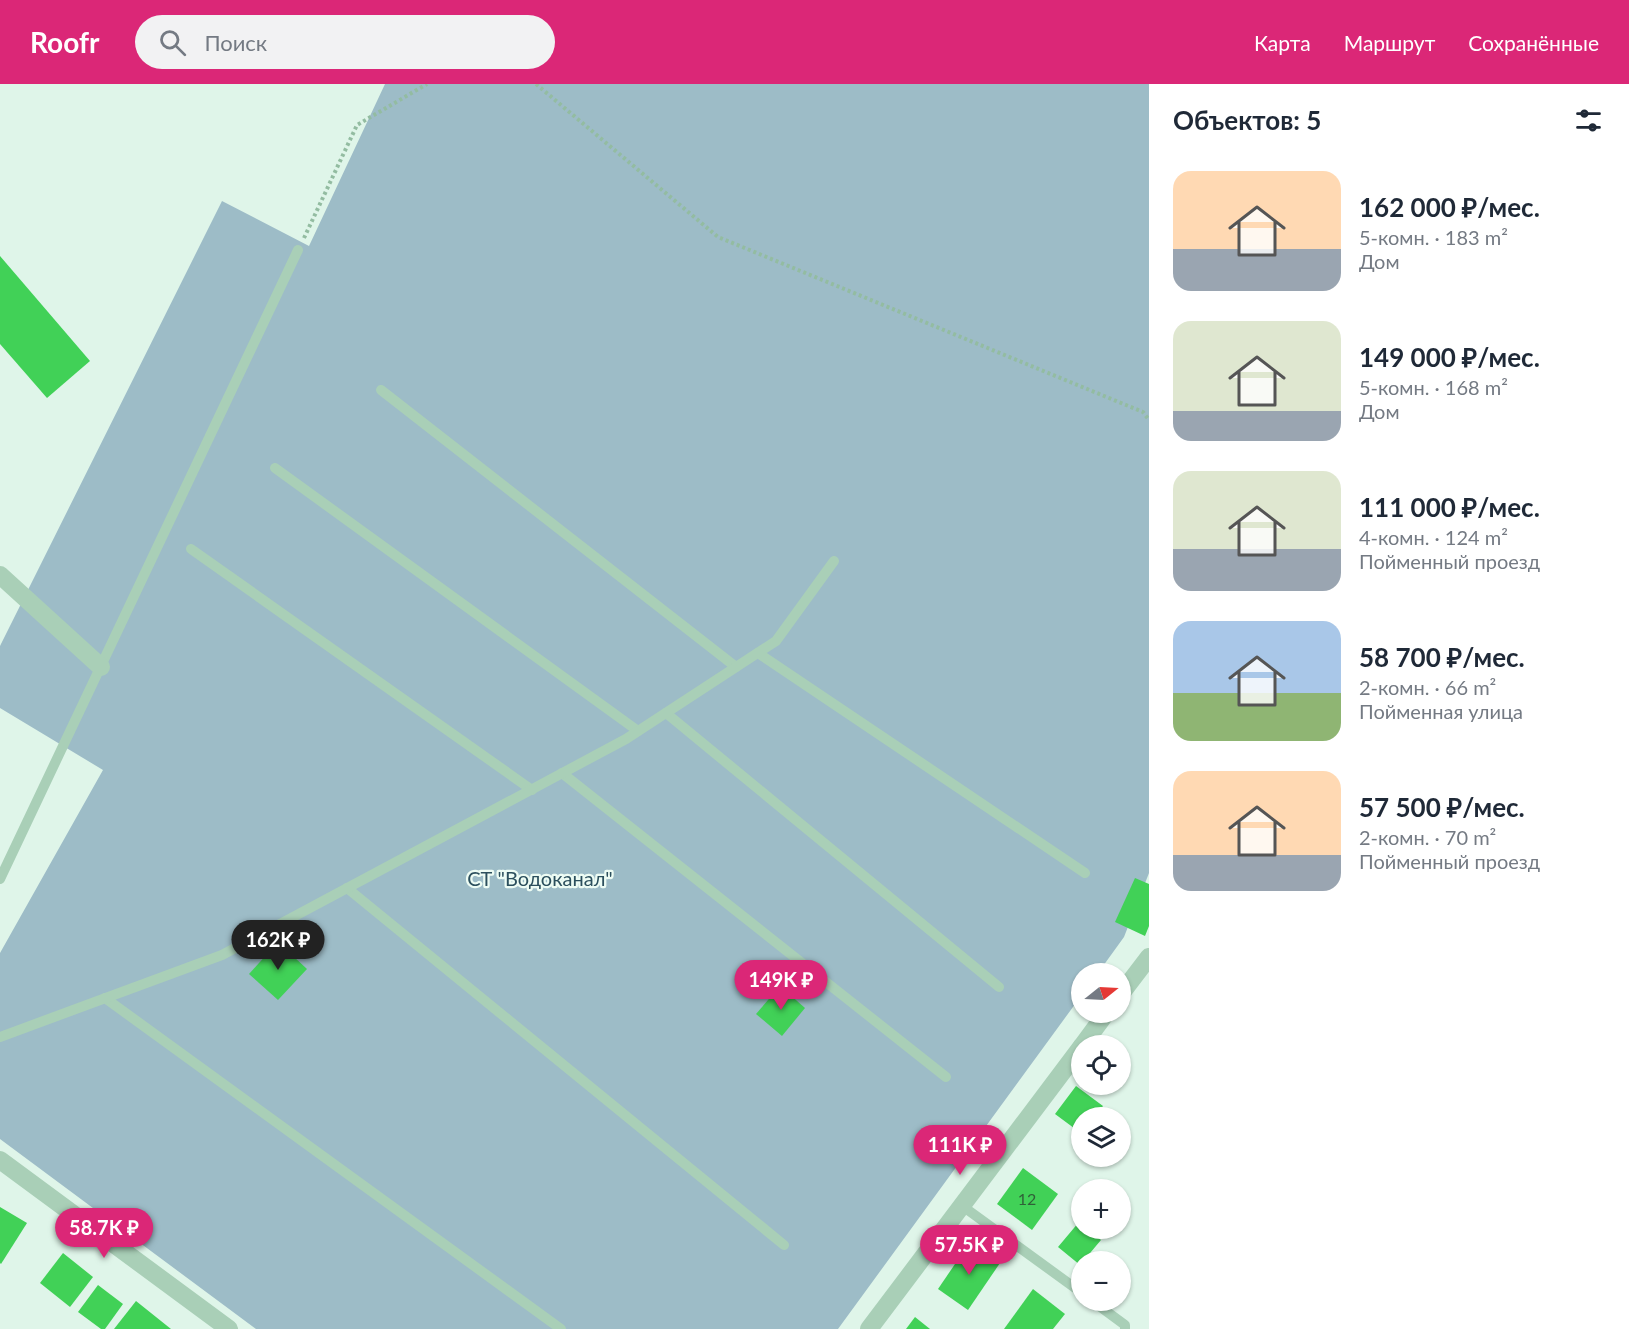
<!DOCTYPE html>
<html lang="ru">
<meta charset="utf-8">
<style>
body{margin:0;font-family:Lato,sans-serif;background:#f2f2f3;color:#1f2937;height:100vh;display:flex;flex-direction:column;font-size:22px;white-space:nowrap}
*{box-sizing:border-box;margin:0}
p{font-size:20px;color:#747a83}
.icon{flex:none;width:33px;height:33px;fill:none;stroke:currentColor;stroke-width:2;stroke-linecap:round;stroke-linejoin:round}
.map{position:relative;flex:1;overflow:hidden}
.panel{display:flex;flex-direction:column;background:#fff;width:480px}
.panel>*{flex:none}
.needle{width:39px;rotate:72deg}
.tools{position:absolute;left:1071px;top:879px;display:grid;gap:12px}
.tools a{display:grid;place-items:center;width:60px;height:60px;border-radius:50%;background:#fff;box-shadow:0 2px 4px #0004;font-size:30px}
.price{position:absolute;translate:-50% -51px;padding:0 14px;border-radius:21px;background:#db2777;color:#fff;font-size:20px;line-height:39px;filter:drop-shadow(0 2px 3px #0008)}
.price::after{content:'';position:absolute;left:50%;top:36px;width:18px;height:14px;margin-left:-9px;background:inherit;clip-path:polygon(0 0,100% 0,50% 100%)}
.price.active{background:#222;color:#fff}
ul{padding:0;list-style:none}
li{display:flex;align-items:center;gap:18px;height:150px;padding:0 24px}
li span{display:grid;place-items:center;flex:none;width:168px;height:120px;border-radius:18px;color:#555}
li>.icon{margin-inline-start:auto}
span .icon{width:72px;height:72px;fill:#fffc;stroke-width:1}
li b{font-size:26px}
h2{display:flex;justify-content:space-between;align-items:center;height:72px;padding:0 24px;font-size:26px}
header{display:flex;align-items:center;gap:36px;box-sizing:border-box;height:84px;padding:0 30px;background:#db2777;color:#fff}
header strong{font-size:28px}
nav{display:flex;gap:33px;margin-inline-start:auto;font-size:21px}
.search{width:420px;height:54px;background:#f2f2f3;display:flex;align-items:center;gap:15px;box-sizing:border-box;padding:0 21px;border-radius:33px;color:#747a83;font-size:22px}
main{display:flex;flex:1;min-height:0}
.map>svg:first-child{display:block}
.green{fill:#9dbcc7}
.building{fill:#41d157}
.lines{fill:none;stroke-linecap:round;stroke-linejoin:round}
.path{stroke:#93bca1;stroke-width:4;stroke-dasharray:3 3;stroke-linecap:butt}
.lane{stroke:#a9cfb7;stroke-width:10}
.street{stroke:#a9cfb7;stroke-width:18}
.labels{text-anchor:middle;stroke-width:4.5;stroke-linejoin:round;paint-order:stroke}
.number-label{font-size:16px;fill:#306138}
.park-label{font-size:20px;fill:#2b4f5d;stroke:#edfcf4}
</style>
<header>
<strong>Roofr</strong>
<div class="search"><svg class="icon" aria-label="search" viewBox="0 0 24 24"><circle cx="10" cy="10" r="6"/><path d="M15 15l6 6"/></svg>Поиск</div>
<nav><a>Карта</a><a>Маршрут</a><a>Сохранённые</a></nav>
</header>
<main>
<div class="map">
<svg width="1149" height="1245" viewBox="0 0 1149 1245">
<rect width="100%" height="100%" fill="#dff5e9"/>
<polygon class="green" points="385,0 1149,0 1149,789 1124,853 1098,889 1082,890 1081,912 838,1245 256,1245 0,1055 0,869 103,686 0,624 0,562 222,117 309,162"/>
<g class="building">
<polygon points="0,172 90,277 47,314 0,260"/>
<polygon points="1135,794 1149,800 1149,842 1145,852 1115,838"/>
<polygon points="278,858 307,885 278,916 249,890"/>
<polygon points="780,902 805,924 782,952 756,930"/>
<polygon points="1076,1002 1103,1022 1094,1034 1082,1034 1082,1050 1055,1030"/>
<polygon points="1023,1084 1058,1110 1032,1146 997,1120"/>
<polygon points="0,1123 27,1139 1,1180 0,1179"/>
<polygon points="1079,1138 1082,1144 1087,1144 1101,1156 1080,1181 1058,1163"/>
<polygon points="970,1158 1000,1179 968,1226 938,1205"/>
<polygon points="63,1169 93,1193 70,1223 40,1199"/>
<polygon points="98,1201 123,1220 105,1245 101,1245 78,1228"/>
<polygon points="1033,1205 1065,1230 1053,1245 1004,1245"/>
<polygon points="136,1217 171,1245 114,1245"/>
<polygon points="915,1233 930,1245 906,1245"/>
</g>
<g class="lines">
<g class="path">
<polyline points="536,0 718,153 1143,328 1149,336"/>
<polyline points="304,154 357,41 427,0"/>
</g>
<g class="lane">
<polyline points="381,306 736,583"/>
<polyline points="275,384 638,647"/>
<polyline points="191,465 532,706"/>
<polyline points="758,569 1085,789"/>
<polyline points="666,629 999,903"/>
<polyline points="562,689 946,993"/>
<polyline points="0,795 298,166"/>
<polyline points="347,804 784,1161"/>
<polyline points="105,914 561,1245"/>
<polyline points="0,953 222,871 626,655 776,557 834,477"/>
<polyline points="961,1121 1082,1209"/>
<polyline points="1091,1216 1125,1241 1125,1245"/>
</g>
<g class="street">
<polyline points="0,491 101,583"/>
<polyline points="1120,911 1149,873"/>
<polyline points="1082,962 1107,928"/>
<polyline points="0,1076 229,1245"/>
<polyline points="869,1245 1082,962"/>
</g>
</g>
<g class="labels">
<g class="number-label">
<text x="1027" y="1121">12</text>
</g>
<g class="park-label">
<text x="540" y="802">СТ "Водоканал"</text>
</g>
</g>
</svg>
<div class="tools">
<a><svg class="needle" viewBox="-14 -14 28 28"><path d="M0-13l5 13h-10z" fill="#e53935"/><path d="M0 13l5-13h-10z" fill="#747a83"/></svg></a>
<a><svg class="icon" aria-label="locate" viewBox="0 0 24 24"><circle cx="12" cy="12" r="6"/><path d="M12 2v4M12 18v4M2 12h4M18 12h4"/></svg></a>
<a><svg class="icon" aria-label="layers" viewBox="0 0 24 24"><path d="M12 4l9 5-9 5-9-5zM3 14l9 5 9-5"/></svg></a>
<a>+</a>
<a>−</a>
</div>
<b class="price active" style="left:278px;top:887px">162K ₽</b>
<b class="price" style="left:781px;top:927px">149K ₽</b>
<b class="price" style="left:960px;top:1092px">111K ₽</b>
<b class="price" style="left:104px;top:1175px">58.7K ₽</b>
<b class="price" style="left:969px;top:1192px">57.5K ₽</b>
</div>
<section class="panel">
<h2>Объектов: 5<svg class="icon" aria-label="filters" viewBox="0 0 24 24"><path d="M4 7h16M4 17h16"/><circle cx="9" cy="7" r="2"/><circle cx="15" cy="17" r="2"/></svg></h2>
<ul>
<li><span style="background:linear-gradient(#ffd9b3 65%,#9aa5b1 0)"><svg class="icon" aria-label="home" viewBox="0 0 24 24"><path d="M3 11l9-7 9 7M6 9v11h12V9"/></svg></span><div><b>162 000 ₽/мес.</b><p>5-комн. · 183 m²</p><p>Дом</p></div></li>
<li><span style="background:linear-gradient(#dfe7d0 75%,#9aa5b1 0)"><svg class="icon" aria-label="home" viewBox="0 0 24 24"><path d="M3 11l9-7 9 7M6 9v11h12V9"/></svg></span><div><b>149 000 ₽/мес.</b><p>5-комн. · 168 m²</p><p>Дом</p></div></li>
<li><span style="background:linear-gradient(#dfe7d0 65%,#9aa5b1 0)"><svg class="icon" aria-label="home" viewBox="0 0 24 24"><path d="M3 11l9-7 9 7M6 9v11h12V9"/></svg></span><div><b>111 000 ₽/мес.</b><p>4-комн. · 124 m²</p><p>Пойменный проезд</p></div></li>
<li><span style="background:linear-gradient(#a9c7e8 60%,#8fb573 0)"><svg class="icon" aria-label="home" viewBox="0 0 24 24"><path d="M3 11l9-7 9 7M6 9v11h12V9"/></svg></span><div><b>58 700 ₽/мес.</b><p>2-комн. · 66 m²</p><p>Пойменная улица</p></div></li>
<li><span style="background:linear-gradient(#ffd9b3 70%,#9aa5b1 0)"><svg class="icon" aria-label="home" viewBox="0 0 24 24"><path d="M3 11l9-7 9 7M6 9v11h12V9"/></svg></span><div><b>57 500 ₽/мес.</b><p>2-комн. · 70 m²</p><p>Пойменный проезд</p></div></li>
</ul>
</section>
</main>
